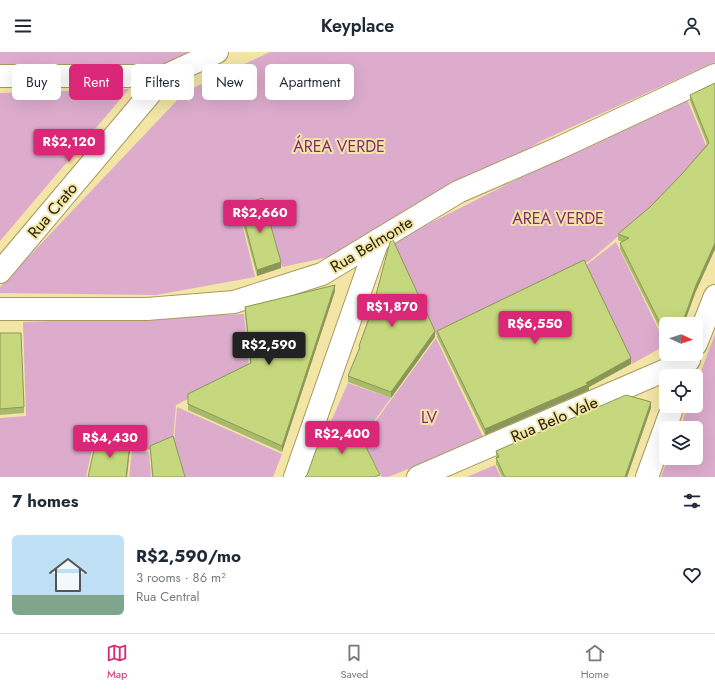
<!DOCTYPE html>
<meta charset="utf-8">
<style>
body{margin:0;font-family:Jost,sans-serif;background:#f2f2f3;color:#1f2937;height:100vh;display:flex;flex-direction:column;font-size:15px;white-space:nowrap}
*{box-sizing:border-box;margin:0}
p{font-size:13px;color:#747a83}
.icon{flex:none;width:22px;height:22px;fill:none;stroke:currentColor;stroke-width:2;stroke-linecap:round;stroke-linejoin:round}
.map{position:relative;height:425px;overflow:hidden}
.side{display:flex;flex-direction:column;background:#fff;flex:1}
.side>*{flex:none}
.banner{position:absolute;left:12px;top:12px;width:400px;height:36px;display:flex;gap:8px}
.needle{width:26px;rotate:93deg}
.buttons{position:absolute;left:659px;top:265px;display:grid;gap:8px}
.buttons a{display:grid;place-items:center;width:44px;height:44px;border-radius:6px;background:#fff;box-shadow:0 4px 16px #0002;font-size:20px}
.price{position:absolute;translate:-50% -34px;padding:0 9px;border-radius:4px;background:#db2777;color:#fff;font-size:13px;line-height:26px;filter:drop-shadow(0 1px 2px #0008)}
.price::after{content:'';position:absolute;left:50%;top:24px;width:12px;height:9px;margin-left:-6px;background:inherit;clip-path:polygon(0 0,100% 0,50% 100%)}
.price.current{background:#222;color:#fff}
ul{padding:0;list-style:none}
li{display:flex;align-items:center;gap:12px;height:100px;padding:0 12px}
li span{display:grid;place-items:center;flex:none;width:112px;height:80px;border-radius:6px;color:#555}
li>.icon{margin-inline-start:auto}
span .icon{width:48px;height:48px;fill:#fffc;stroke-width:1}
li b{font-size:17px}
h2{display:flex;justify-content:space-between;align-items:center;height:48px;padding:0 12px;font-size:17px}
.pill{padding:0 14px;border-radius:6px;background:#fff;box-shadow:0 4px 16px #0002;font-size:14px;line-height:36px}
.pill.current{background:#db2777;color:#fff}
header{display:flex;justify-content:space-between;align-items:center;height:52px;padding:0 12px;background:#fff;font-size:18px;font-weight:600}
.tabs{display:flex;justify-content:space-around;align-items:center;height:56px;border-top:1px solid #e0e1e3;background:#fff;font-size:11px;color:#747a83}
.tabs a{display:grid;justify-items:center;gap:2px}
.tabs .current{color:#db2777}
.map>svg:first-child{display:block}
.green{fill:#ddaccd}
.lines{fill:none;stroke-linecap:round;stroke-linejoin:round}
.minor-casing{stroke:#a89b5e;stroke-width:24}
.minor{stroke:#fff;stroke-width:22}
.wall{fill:#aaba6c}
.shaded-wall{fill:#8b9758}
.building{fill:#c6d87d;stroke:#8b9758}
.labels{text-anchor:middle;stroke-width:4;stroke-linejoin:round;paint-order:stroke}
.park-label{font-size:16px;fill:#842a70;stroke:#f2e5a6}
.street-label{font-size:16px;fill:#252006;stroke:#f2e5a6}
</style>
<header><svg class="icon" aria-label="menu" viewBox="0 0 24 24"><path d="M4 6h16M4 12h16M4 18h16"/></svg>Keyplace<svg class="icon" aria-label="person" viewBox="0 0 24 24"><circle cx="12" cy="8" r="4"/><path d="M4 21q1-7 8-7t8 7"/></svg></header>
<div class="map">
<svg width="715" height="425" viewBox="0 0 715 425">
<rect width="100%" height="100%" fill="#f2e5a6"/>
<g class="green">
<polygon points="0,0 198,0 163,16 0,16"/>
<polygon points="270,0 715,0 715,10 541,89 458,140 329,205 282,215 263,152 239,159 255,225 156,243 0,241 0,235 185,40"/>
<polygon points="129,37 0,189 0,41"/>
<polygon points="685,42 707,96 654,154 588,210 436,283 393,190"/>
<polygon points="616,190 666,293 632,312 585,214"/>
<polygon points="244,262 249,316 176,353 173,389 150,398 94,389 86,425 0,425 0,366 26,364 23,270"/>
<polygon points="715,282 715,425 661,425 668,406 696,406 696,376 680,376 688,354 696,354 696,333"/>
<polygon points="436,286 484,387 388,425 382,425 362,388"/>
<polygon points="348,331 391,346 361,387 329,374"/>
<polygon points="177,355 282,402 273,425 185,425 174,390"/>
<polygon points="132,398 149,400 151,425 129,425"/>
<polygon points="495,413 501,425 467,425"/>
</g>
<g class="lines">
<g class="minor-casing">
<g id="minor">
<polyline points="0,24 165,24 217,0"/>
<polyline points="0,220 165,24"/>
<polyline points="0,257 147,257 234,250 322,222 458,140 559,96 715,23"/>
<polyline points="696,292 715,244"/>
<polyline points="295,425 378,188"/>
<polyline points="418,425 689,308"/>
<polyline points="647,425 673,354"/>
</g>
</g>
<use href="#minor" class="minor"/>
</g>
<g class="wall">
<polygon points="715,31 715,197 696,239 666,272 666,283 663,283 620,197 620,191 622,190 618,188 618,182 650,155 682,122 707,92 690,49 690,43"/>
<polygon points="240,153 281,216 257,224 240,160"/>
<polygon points="335,239 282,400 188,358 188,342 250,311 245,261 245,255"/>
<polygon points="437,279 631,312 589,335 589,338 485,383 437,285"/>
<polygon points="0,281 24,355 24,361 0,363"/>
<polygon points="435,285 391,346 348,330 348,324 359,298 359,294"/>
<polygon points="651,356 627,425 502,425 496,412 496,399"/>
<polygon points="150,394 185,425 152,425"/>
</g>
<g class="shaded-wall">
<polygon points="715,191 715,197 696,239 684,272 682,272 696,233"/>
<polygon points="281,210 281,216 257,224 257,218"/>
<polygon points="335,233 335,239 282,400 282,394"/>
<polygon points="435,279 435,285 391,346 391,340"/>
<polygon points="631,306 631,312 589,335 589,338 485,383 485,377 586,331"/>
<polygon points="651,350 651,356 627,425 625,425"/>
<polygon points="130,391 130,397 127,425 126,425"/>
</g>
<g class="building">
<polygon points="715,31 715,191 696,233 682,272 666,272 666,277 663,277 620,191 629,186 618,182 650,155 682,122 709,91 690,43"/>
<polygon points="263,146 281,210 257,218 240,153"/>
<polygon points="393,188 435,279 391,340 348,324 360,295 359,294 372,258 390,190"/>
<polygon points="584,208 631,306 586,331 589,332 485,377 437,279"/>
<polygon points="335,233 282,394 188,352 188,342 251,311 245,255"/>
<polygon points="0,281 21,281 24,355 0,357"/>
<polygon points="626,343 651,350 625,425 505,425 496,406 499,405 496,399"/>
<polygon points="329,369 359,381 380,423 374,425 305,425 307,423 316,398"/>
<polygon points="97,384 130,391 126,425 88,425"/>
<polygon points="173,384 185,425 153,425 150,394"/>
</g>
<g class="labels">
<g class="park-label">
<text x="339" y="100">ÁREA VERDE</text>
<text x="558" y="172">AREA VERDE</text>
<text x="429" y="371">LV</text>
</g>
<g class="street-label">
<text transform="translate(52 158) rotate(-50)" y="6">Rua Crato</text>
<text transform="translate(371 192) rotate(-31)" y="6">Rua Belmonte</text>
<text transform="translate(554 367) rotate(-23)" y="6">Rua Belo Vale</text>
</g>
</g>
</svg>
<div class="buttons">
<a><svg class="needle" viewBox="-14 -14 28 28"><path d="M0-13l5 13h-10z" fill="#e53935"/><path d="M0 13l5-13h-10z" fill="#747a83"/></svg></a>
<a><svg class="icon" aria-label="locate" viewBox="0 0 24 24"><circle cx="12" cy="12" r="6"/><path d="M12 2v4M12 18v4M2 12h4M18 12h4"/></svg></a>
<a><svg class="icon" aria-label="layers" viewBox="0 0 24 24"><path d="M12 4l9 5-9 5-9-5zM3 14l9 5 9-5"/></svg></a>
</div>
<b class="price" style="left:69px;top:111px">R$2,120</b>
<b class="price" style="left:260px;top:182px">R$2,660</b>
<b class="price" style="left:392px;top:276px">R$1,870</b>
<b class="price" style="left:535px;top:293px">R$6,550</b>
<b class="price current" style="left:269px;top:314px">R$2,590</b>
<b class="price" style="left:342px;top:403px">R$2,400</b>
<b class="price" style="left:110px;top:407px">R$4,430</b>
<div class="banner">
<a class="pill">Buy</a>
<a class="pill current">Rent</a>
<a class="pill">Filters</a>
<a class="pill">New</a>
<a class="pill">Apartment</a>
</div>
</div>
<section class="side">
<h2>7 homes<svg class="icon" aria-label="filters" viewBox="0 0 24 24"><path d="M4 7h16M4 17h16"/><circle cx="9" cy="7" r="2"/><circle cx="15" cy="17" r="2"/></svg></h2>
<ul>
<li><span style="background:linear-gradient(#bfe0f5 75%,#7fa58c 0)"><svg class="icon" aria-label="home" viewBox="0 0 24 24"><path d="M3 11l9-7 9 7M6 9v11h12V9"/></svg></span><div><b>R$2,590/mo</b><p>3 rooms · 86 m²</p><p>Rua Central</p></div><svg class="icon" aria-label="heart" viewBox="0 0 24 24"><path d="M12 20l-8-8c-3-5 5-10 8-4 3-6 11-1 8 4z"/></svg></li>
</ul>
</section>
<nav class="tabs">
<a class="current"><svg class="icon" aria-label="map" viewBox="0 0 24 24"><path d="M3 6l6-2 6 2 6-2v14l-6 2-6-2-6 2zM9 4v14M15 6v14"/></svg>Map</a>
<a><svg class="icon" aria-label="saved" viewBox="0 0 24 24"><path d="M7 4h10v16l-5-4-5 4z"/></svg>Saved</a>
<a><svg class="icon" aria-label="home" viewBox="0 0 24 24"><path d="M3 11l9-7 9 7M6 9v11h12V9"/></svg>Home</a>
</nav>
